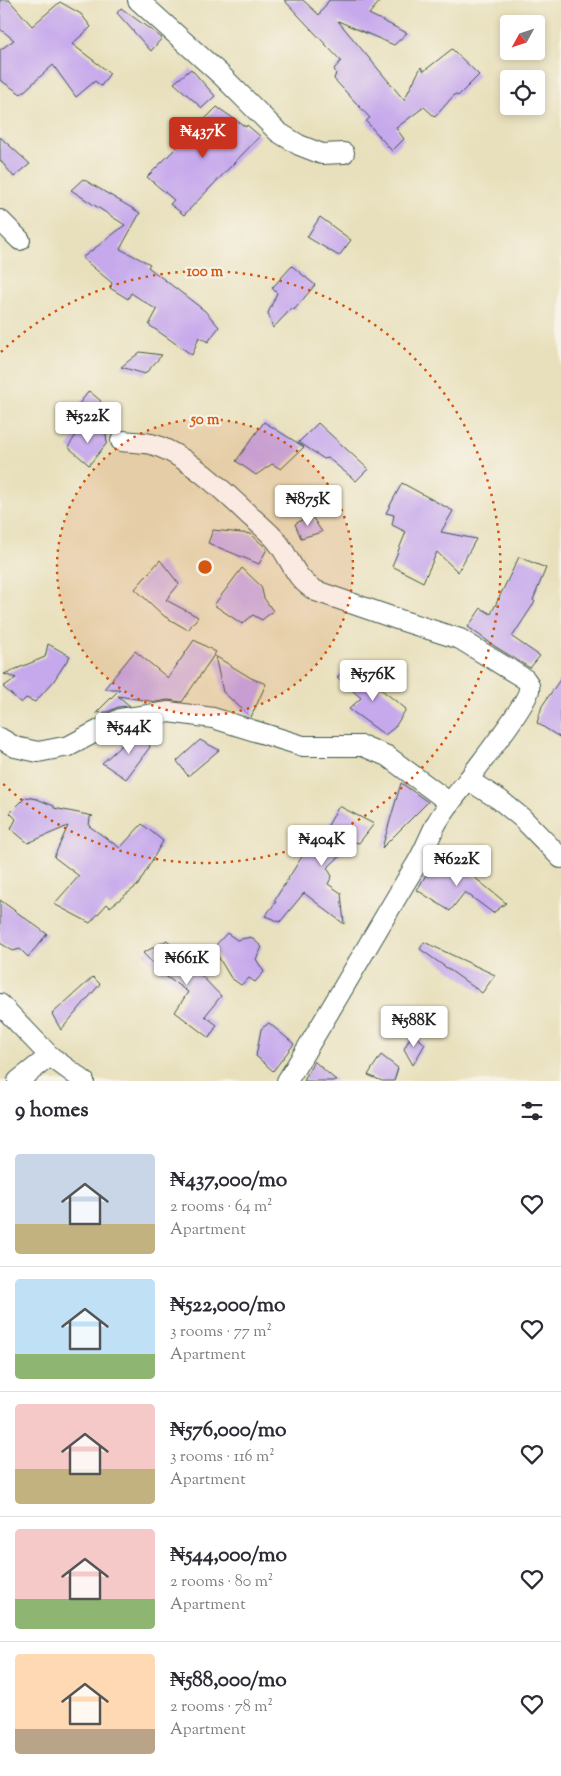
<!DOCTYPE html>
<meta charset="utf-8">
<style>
body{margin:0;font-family:"Sorts Mill Goudy",serif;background:#f7f7f7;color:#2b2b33;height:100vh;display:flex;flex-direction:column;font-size:19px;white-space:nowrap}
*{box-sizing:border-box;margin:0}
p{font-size:16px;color:#7c7c81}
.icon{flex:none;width:28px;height:28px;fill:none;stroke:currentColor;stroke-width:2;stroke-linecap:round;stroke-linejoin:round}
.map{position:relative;height:1081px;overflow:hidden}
.sheet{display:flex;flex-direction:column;background:#fff;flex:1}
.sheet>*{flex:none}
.needle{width:32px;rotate:230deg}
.controls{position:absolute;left:500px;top:15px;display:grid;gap:10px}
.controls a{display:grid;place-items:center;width:45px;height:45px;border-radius:5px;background:#fff;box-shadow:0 2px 8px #0003;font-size:25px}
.price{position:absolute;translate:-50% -42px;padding:0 11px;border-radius:5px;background:#fff;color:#222;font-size:16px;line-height:32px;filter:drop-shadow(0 1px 2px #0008)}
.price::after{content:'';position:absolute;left:50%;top:30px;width:15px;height:11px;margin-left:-8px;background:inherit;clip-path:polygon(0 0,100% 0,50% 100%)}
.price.active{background:#c8321e;color:#fff}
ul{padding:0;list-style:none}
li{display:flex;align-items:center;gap:15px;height:125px;padding:0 15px}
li+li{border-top:1px solid #e1e1e2}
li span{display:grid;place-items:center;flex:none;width:140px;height:100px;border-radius:5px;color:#555}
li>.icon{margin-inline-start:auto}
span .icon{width:60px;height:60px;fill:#fffc;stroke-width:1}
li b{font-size:21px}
h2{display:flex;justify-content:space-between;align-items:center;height:60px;padding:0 15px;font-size:21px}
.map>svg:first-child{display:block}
.building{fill:#c6a8ec}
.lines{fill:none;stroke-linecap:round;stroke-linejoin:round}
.minor-casing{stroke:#3d5548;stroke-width:22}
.minor{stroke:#fff;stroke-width:20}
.ring{fill:none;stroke:#d45610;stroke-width:2.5;stroke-dasharray:2.5 5}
.centre{fill:#d45610;stroke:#f7f3e8;stroke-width:2.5}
.ring-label{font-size:15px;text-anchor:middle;font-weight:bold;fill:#d45610;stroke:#f7f3e8;stroke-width:4.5;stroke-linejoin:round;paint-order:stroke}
</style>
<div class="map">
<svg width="561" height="1081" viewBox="0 0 561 1081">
<rect width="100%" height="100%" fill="#f7f3e8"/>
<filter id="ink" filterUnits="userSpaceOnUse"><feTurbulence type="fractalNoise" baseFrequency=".02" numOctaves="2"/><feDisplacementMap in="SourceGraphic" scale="10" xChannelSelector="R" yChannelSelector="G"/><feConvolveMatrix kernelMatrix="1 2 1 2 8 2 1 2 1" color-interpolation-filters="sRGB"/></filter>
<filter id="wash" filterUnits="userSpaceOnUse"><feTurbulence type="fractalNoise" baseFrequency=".0096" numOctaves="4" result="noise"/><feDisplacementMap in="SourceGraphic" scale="20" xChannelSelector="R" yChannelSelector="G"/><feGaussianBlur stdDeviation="1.12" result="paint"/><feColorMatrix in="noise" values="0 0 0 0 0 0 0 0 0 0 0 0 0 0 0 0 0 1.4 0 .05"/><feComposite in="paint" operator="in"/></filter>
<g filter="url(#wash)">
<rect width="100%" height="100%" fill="#e8e0bc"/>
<g id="blocks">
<g class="building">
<polygon points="0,0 9,0 32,26 60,2 81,14 91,27 72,44 110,73 101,86 95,81 76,97 53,65 21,94 0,80 0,50 14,40 0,29"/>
<polygon points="284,0 303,0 319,15 329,0 381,0 369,14 407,33 394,45 338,21 404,100 421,67 424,71 452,49 479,75 458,96 455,94 435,117 424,107 396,128 404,139 392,151 366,121 370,118 334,79 336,73 334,69 341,61"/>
<polygon points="121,8 162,38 151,51 117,13"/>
<polygon points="191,69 215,96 202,108 174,83"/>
<polygon points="217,107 246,127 247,125 260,136 184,215 170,204 174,200 147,177"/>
<polygon points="0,137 30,164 14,177 0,160"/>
<polygon points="83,179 140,213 120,249 150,264 148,267 205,311 219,327 208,342 199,337 192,355 149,325 157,310 131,293 128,299 110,288 112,283 82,258 125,225 71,190"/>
<polygon points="320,217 351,240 339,256 307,237"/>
<polygon points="292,266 315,285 294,310 292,308 273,328 268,313 277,293 272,288"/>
<polygon points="140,352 162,355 145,374 121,367"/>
<polygon points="89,391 101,401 90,414 79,404"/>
<polygon points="264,422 304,447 281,469 272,464 256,475 236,461"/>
<polygon points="318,423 368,469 356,481 328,458 324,459 299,442"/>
<polygon points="83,425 106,434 107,443 89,465 68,447"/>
<polygon points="402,483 453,511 441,532 476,539 458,572 437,552 423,582 392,566 406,532 392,525 394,515 386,513"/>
<polygon points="311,515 322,532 301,538 295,524"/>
<polygon points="213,530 251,534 267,549 259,564 208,543"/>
<polygon points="519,557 546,568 533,600 535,602 512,637 540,656 530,668 496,647 468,627 481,608 491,614"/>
<polygon points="160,560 179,584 166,600 198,617 188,630 164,616 135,589"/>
<polygon points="242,568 261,586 264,598 273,611 262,620 253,615 242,624 214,605"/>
<polygon points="194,640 216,652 182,702 168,700 156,702 118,696 130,706 118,707 107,712 96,713 120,689 104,689 135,651 168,678"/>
<polygon points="48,644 70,656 53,682 35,702 26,698 21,703 3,687 16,678 4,674 45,657"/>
<polygon points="215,656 251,678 266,684 251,717 223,692"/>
<polygon points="351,666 406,709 395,727 385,735 349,709 361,698 337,677"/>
<polygon points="561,678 561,738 537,723 542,706"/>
<polygon points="141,728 143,728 150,747 126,779 102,763"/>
<polygon points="200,740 219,750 188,776 177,761"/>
<polygon points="401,783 428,802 382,848"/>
<polygon points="26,797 37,799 54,806 54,808 93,816 90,817 89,826 120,848 142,824 163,841 138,885 110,907 107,904 90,923 54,904 79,876 54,857 68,826 28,843 11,829 16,819 10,813"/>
<polygon points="339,806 374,824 359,843 355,842 327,868 332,876 328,884 341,893 344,924 304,893 280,922 265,916 276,902 274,901 308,847 314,850"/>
<polygon points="448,856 506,903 493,913 465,892 450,911 417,890 426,875 428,876"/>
<polygon points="0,900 47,934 28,957 20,949 13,951 0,943"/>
<polygon points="227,933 237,940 251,937 262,947 256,959 264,972 255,982 249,978 241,985 231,978 213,948"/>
<polygon points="167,940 221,996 205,1016 217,1025 209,1038 175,1012 188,992 164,975 143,953"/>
<polygon points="424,942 495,975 482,993 420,949"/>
<polygon points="93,977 100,984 61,1030 52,1014"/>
<polygon points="269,1023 294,1044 273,1071 256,1056 261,1029"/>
<polygon points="412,1034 425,1044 413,1065 404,1049"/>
<polygon points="381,1055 398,1068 394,1081 382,1081 368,1075"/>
<polygon points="314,1061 337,1081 304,1081"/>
</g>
</g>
</g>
<g filter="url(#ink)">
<use href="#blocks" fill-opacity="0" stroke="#3d5548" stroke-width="1"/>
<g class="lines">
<g class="minor-casing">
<g id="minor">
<polyline points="138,0 221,75 278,132 299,145 322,154 344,153"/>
<polyline points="0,220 20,240"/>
<path d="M121,441c10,1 20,1 30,3 32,8 74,48 98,71 10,9 22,18 30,29 13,18 16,35 37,47l84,29 60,19 65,40c3,4 5,6 4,11 -2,14 -50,75 -61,90"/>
<polyline points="0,738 15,747 38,752 69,746 120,719 169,712 213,718 303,746 363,746 387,756 450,803"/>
<polyline points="0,1004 50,1056"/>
<polyline points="18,1081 50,1056 84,1081"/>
<path d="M287,1081c44,-70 84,-142 127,-213 9,-14 15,-30 22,-44 9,-16 21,-30 32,-44l32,20 22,18 39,40"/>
</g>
</g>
<use href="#minor" class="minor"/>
</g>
</g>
<circle cx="205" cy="567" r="148" fill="#d45610" fill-opacity=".12"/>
<g class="ring">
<circle cx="205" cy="567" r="148"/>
<path d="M1 352A296 296 0 1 1 1 782"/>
</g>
<circle cx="205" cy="567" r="8" class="centre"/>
<g class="ring-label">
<text x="205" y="276">100 m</text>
<text x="205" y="424">50 m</text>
</g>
</svg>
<div class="controls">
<a><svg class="needle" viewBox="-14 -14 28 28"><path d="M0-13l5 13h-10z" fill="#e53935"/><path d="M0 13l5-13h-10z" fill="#7c7c81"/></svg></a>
<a><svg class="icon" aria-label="locate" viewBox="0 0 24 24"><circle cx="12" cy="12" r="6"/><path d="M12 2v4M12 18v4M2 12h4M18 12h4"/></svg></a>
</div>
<b class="price active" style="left:203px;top:159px">₦437K</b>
<b class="price" style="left:88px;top:444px">₦522K</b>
<b class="price" style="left:308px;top:527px">₦875K</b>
<b class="price" style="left:373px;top:702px">₦576K</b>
<b class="price" style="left:129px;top:755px">₦544K</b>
<b class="price" style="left:322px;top:867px">₦404K</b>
<b class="price" style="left:457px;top:887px">₦622K</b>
<b class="price" style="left:187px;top:986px">₦661K</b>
<b class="price" style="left:414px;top:1048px">₦588K</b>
</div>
<section class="sheet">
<h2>9 homes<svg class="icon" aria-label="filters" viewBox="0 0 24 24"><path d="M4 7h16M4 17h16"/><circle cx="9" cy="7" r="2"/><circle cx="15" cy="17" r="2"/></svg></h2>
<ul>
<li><span style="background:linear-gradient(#c9d6e8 70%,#c2b280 0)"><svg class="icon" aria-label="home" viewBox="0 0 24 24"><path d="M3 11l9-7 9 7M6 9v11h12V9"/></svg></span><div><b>₦437,000/mo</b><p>2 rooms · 64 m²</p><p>Apartment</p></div><svg class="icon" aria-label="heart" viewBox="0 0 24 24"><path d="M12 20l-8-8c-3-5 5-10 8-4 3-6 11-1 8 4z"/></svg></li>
<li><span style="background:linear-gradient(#bfe0f5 75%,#8fb573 0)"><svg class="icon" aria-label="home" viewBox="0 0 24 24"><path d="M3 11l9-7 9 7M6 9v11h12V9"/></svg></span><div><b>₦522,000/mo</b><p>3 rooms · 77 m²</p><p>Apartment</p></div><svg class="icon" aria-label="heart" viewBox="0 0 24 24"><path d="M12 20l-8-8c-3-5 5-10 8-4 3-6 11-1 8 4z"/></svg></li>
<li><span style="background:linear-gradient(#f6c9c9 65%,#c2b280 0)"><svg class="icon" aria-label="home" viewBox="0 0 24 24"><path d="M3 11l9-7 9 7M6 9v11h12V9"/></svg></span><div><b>₦576,000/mo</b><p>3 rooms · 116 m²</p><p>Apartment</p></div><svg class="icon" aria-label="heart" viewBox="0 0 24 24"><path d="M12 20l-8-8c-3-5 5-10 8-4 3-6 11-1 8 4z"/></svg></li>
<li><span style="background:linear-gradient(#f6c9c9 70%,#8fb573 0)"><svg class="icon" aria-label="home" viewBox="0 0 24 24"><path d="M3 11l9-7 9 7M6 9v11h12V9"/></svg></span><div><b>₦544,000/mo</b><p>2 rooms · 80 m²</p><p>Apartment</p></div><svg class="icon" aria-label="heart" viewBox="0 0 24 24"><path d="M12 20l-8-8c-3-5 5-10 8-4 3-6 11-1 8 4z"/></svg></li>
<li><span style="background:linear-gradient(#ffd9b3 75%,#b9a48a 0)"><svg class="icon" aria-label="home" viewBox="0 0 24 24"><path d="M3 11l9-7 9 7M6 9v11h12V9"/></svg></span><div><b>₦588,000/mo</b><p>2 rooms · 78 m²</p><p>Apartment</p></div><svg class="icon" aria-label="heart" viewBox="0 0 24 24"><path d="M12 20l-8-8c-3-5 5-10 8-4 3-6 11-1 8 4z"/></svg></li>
</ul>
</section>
